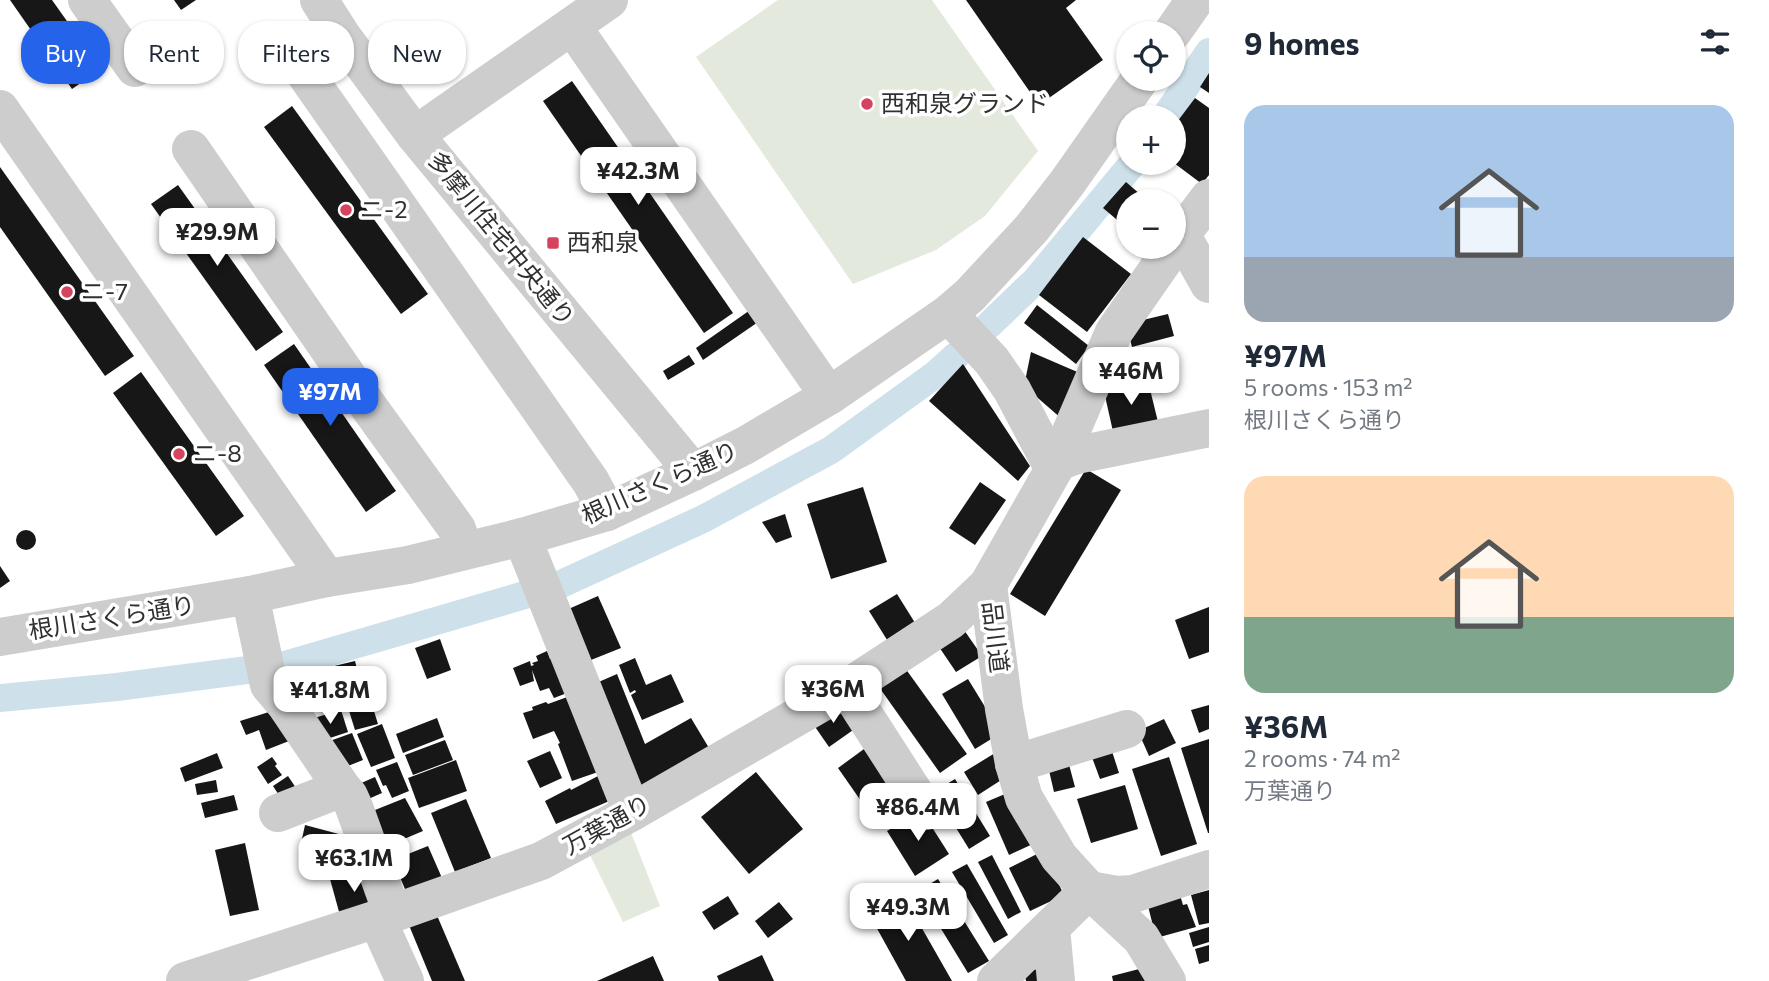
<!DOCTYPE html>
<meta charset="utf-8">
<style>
body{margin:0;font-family:Commissioner,"Noto Sans JP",sans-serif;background:#f6f6f7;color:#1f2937;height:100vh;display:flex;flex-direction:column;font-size:26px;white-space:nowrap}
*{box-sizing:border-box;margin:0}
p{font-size:23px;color:#747a83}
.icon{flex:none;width:38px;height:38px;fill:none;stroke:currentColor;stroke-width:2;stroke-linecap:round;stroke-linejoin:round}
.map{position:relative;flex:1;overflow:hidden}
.details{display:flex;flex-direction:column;background:#fff;width:560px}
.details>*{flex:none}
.top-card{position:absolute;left:21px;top:21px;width:665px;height:63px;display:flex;gap:14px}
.buttons{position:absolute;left:1116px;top:21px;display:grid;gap:14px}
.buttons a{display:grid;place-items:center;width:70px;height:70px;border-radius:50%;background:#fff;box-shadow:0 2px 5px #0004;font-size:35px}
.price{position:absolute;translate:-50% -60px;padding:0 16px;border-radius:14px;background:#fff;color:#222;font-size:23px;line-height:46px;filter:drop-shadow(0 2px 4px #0008)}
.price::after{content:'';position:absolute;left:50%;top:42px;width:21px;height:16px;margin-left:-10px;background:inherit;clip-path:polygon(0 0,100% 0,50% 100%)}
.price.current{background:#2563eb;color:#fff}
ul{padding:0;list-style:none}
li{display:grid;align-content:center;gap:14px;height:371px;padding:0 35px}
li span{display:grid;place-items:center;height:217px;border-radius:21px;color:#555}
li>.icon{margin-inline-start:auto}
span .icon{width:126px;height:126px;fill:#fffc;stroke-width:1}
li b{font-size:30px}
h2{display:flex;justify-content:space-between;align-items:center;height:84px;padding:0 35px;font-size:30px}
.chip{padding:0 24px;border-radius:28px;background:#fff;box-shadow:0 2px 5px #0004;font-size:24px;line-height:63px}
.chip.current{background:#2563eb;color:#fff}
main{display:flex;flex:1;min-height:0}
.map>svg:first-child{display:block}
.green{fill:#e4e9dd}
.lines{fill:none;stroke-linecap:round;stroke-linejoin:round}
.canal{stroke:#cee1ea;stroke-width:28}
.building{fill:#171717}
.minor{stroke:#cdcdcd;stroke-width:38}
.poi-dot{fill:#d6435c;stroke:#fff;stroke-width:2.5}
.labels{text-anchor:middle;stroke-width:7;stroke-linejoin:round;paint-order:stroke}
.poi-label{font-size:24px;fill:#303030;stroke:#fff;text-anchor:start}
.street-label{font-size:24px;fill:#303030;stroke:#fff}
</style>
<main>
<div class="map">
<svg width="1209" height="981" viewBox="0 0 1209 981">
<rect width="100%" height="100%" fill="#fff"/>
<g class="green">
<polygon points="778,0 932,0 1038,151 985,216 936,250 853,284 696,57"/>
<polygon points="630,830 660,906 623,922 589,853"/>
</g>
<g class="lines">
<g class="canal">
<polyline points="1165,117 1209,52"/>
<polyline points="989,325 1036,280 1133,163"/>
<polyline points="0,698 117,687 285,665 559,585 703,519 831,450 936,374 956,356"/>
</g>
</g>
<g class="building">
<polygon points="10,0 52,0 101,69 72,89"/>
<polygon points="174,0 196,0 181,10"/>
<polygon points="966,0 1076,0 1066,8 1103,60 1039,105"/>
<polygon points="1209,73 1209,93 1200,87"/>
<polygon points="572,81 733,313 704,333 543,101"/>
<polygon points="1195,98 1209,108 1209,175 1202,184 1174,163 1174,126"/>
<polygon points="292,106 428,294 401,314 264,127"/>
<polygon points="0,167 134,356 105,376 0,227"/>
<polygon points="1126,182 1148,201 1129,201 1129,230 1103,208"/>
<polygon points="178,185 283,332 256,351 151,204"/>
<polygon points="1083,237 1131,274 1087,332 1039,295"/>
<polygon points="1037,305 1089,346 1076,364 1024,323"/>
<polygon points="753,308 761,320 703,360 696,348"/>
<polygon points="1168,314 1174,336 1132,347 1126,324"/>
<polygon points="294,344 396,491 366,512 264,365"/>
<polygon points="1031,352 1082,374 1062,419 1024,386"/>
<polygon points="689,355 695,364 668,380 663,371"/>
<polygon points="963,364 1030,466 1018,481 929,401"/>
<polygon points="141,372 244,516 216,536 113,393"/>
<polygon points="1147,377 1159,426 1114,436 1103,387"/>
<polygon points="1086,469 1121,490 1045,616 1010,594"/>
<polygon points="980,482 1006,500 975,545 949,528"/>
<polygon points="863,487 887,562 831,579 807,504"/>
<polygon points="785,514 792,537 776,543 762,522"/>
<circle cx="26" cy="540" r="10"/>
<polygon points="0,566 10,581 0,588"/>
<polygon points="897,594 917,626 889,643 869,611"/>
<polygon points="598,596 621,648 586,662 564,611"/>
<polygon points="1209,607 1209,652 1189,659 1175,620"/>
<polygon points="962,627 982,656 956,672 937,644"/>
<polygon points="440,639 451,670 427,679 415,648"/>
<polygon points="547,651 550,659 557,656 575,690 554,698 549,688 540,691 532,670 534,681 520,686 513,668 530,661 531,666 534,665 532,663 538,661 536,656"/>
<polygon points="635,658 646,685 671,674 684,702 642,720 631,695 636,692 635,690 630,693 619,665"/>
<polygon points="355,661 358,673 361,672 366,691 337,698 330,667"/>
<polygon points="900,661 967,754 940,773 874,680"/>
<polygon points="320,669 322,677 326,676 330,694 297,701 291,677"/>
<polygon points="617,674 645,744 691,718 712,753 640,794 594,684"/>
<polygon points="968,679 1001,733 975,749 942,694"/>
<polygon points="369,695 378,724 355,730 346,701"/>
<polygon points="570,696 598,772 572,781 558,744 560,743 554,731 533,739 523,713 533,710 532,707 546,702 548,704"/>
<polygon points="837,702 856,728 829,747 811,721"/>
<polygon points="1209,705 1209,729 1199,733 1191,710"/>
<polygon points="341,710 348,732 318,742 314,718"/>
<polygon points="272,711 289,741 266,750 259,730 246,735 240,721"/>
<polygon points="437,718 444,737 403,753 396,734"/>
<polygon points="1164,719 1176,743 1149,756 1138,731"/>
<polygon points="382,724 395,758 371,767 357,734"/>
<polygon points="352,733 363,760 348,766 327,742"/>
<polygon points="1209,739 1209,833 1208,833 1181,748"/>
<polygon points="445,740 453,760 413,775 405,755"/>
<polygon points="1110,745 1119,773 1100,779 1090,752"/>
<polygon points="864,749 904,806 877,824 838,768"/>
<polygon points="550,751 562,778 540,788 527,761"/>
<polygon points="217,753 223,768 185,782 180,768"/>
<polygon points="995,753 1009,775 978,795 964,772"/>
<polygon points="272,757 277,764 275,766 282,775 268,784 257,767"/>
<polygon points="1067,757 1075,787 1054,792 1047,762"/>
<polygon points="1169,757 1197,844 1161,856 1132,769"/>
<polygon points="456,760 467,791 419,808 408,778"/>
<polygon points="397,762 409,791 392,798 386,785 383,786 376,770"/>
<polygon points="756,772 803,829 749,874 701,817"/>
<polygon points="602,774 614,799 556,824 545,801 570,788 571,790"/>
<polygon points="288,776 296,788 284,803 273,786"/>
<polygon points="375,777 382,793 366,800 359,784"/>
<polygon points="955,779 990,836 969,849 934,792"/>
<polygon points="216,780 218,792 197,795 195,784"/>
<polygon points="1125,785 1138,829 1091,843 1077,799"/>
<polygon points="1012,791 1035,843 1009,855 986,802"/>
<polygon points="234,795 238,810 205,818 201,803"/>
<polygon points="405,798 423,831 385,847 370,812"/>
<polygon points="466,799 491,858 455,872 431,813"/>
<polygon points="921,810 949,854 915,876 887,831"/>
<polygon points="305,825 350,837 344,864 299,853"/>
<polygon points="245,843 259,910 230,916 215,850"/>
<polygon points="428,846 442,878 409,899 393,860"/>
<polygon points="1043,851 1064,895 1030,911 1009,868"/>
<polygon points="992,855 1021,912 1008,919 978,862"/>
<polygon points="967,864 1008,935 994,943 952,872"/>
<polygon points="367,869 378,909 341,919 330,879"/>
<polygon points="938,879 989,961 968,973 918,891"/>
<polygon points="1209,890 1209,923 1199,925 1191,895"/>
<polygon points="903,895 952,981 906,981 869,914"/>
<polygon points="1180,895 1183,905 1187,904 1196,927 1156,938 1148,906"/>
<polygon points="728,896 739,914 714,930 702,912"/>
<polygon points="779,902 793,919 768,938 755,921"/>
<polygon points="433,906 465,981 432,981 406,918"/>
<polygon points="1209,927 1209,942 1193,947 1189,933"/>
<polygon points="1209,945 1209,961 1199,964 1195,949"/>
<polygon points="762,955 774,981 719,981 717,976"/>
<polygon points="653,956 664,981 597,981"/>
<polygon points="1143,968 1146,981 1113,981 1112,976"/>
<polygon points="1046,969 1047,981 1026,981 1024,970"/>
</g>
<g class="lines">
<g class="minor">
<polyline points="87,0 135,68"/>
<polyline points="319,0 342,36 415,135 693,472"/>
<polyline points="572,26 829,396"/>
<polyline points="1172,33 1195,0"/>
<polyline points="304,72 591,482 607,512"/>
<polyline points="0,109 327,578"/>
<polyline points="415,135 609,0"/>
<polyline points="191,149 366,403 457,529 464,551"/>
<polyline points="1181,234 1209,284"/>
<polyline points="1174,244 1209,198"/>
<polyline points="948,314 992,361 1012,390 1048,458 1058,462 1077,455 1209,428"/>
<polyline points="522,537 632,812"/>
<polyline points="250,595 269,685 286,705 342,788 349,796 354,807 392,913"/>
<polyline points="0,637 250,595 327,578 408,565 522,537 607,512 693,472 746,445 829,396 948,314 970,295 1032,228 1067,183 1140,79"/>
<polyline points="847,688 926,811"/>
<polyline points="1014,764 1127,729"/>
<polyline points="278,813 342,788"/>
<polyline points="377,919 405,981"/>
<polyline points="1051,928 1056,981"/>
<polyline points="185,981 377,919 541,861 632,812 847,688 951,620 988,585"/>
<polyline points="996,981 1089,890 1117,895 1133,894 1209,869"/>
<polyline points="1167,981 1141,938 1089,890 1059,857 1024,798 1014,764 1004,709 988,585 1058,462 1114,332 1173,247"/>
</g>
</g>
<g class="poi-dot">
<circle cx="867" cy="104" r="7"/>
<circle cx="346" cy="210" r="7"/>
<rect x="546" y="236" width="14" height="14" rx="3.5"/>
<circle cx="67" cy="292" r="7"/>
<circle cx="179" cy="454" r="7"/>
</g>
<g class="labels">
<g class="poi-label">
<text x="881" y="112">西和泉グランド</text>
<text x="360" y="218">ニ-2</text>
<text x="567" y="251">西和泉</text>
<text x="81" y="300">ニ-7</text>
<text x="193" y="462">ニ-8</text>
</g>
<g class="street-label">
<text transform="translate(501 239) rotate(51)" y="8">多摩川住宅中央通り</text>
<text transform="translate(660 483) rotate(-24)" y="8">根川さくら通り</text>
<text transform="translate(112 618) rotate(-9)" y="8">根川さくら通り</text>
<text transform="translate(995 637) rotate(83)" y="8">品川道</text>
<text transform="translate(607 825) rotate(-29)" y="8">万葉通り</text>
</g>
</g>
</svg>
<div class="buttons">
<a><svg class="icon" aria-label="locate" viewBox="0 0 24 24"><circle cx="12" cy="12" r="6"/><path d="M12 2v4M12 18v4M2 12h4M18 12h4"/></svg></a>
<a>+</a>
<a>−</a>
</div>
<b class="price" style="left:638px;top:207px">¥42.3M</b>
<b class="price" style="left:217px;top:268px">¥29.9M</b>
<b class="price" style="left:1131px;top:407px">¥46M</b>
<b class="price current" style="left:330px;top:428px">¥97M</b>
<b class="price" style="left:833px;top:725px">¥36M</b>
<b class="price" style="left:330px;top:726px">¥41.8M</b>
<b class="price" style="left:918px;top:843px">¥86.4M</b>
<b class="price" style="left:354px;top:894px">¥63.1M</b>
<b class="price" style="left:908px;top:943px">¥49.3M</b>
<div class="top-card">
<a class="chip current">Buy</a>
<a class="chip">Rent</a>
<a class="chip">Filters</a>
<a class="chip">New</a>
</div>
</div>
<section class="details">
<h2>9 homes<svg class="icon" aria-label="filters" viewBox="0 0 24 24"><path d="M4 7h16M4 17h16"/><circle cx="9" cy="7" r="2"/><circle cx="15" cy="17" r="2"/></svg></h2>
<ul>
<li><span style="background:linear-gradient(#a9c7e8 70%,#9aa5b1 0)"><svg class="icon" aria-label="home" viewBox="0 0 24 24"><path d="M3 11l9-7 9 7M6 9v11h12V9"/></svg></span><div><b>¥97M</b><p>5 rooms · 153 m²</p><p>根川さくら通り</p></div></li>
<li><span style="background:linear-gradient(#ffd9b3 65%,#7fa58c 0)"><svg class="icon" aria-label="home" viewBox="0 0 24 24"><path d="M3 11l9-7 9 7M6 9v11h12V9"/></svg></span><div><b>¥36M</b><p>2 rooms · 74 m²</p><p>万葉通り</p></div></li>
</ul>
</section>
</main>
